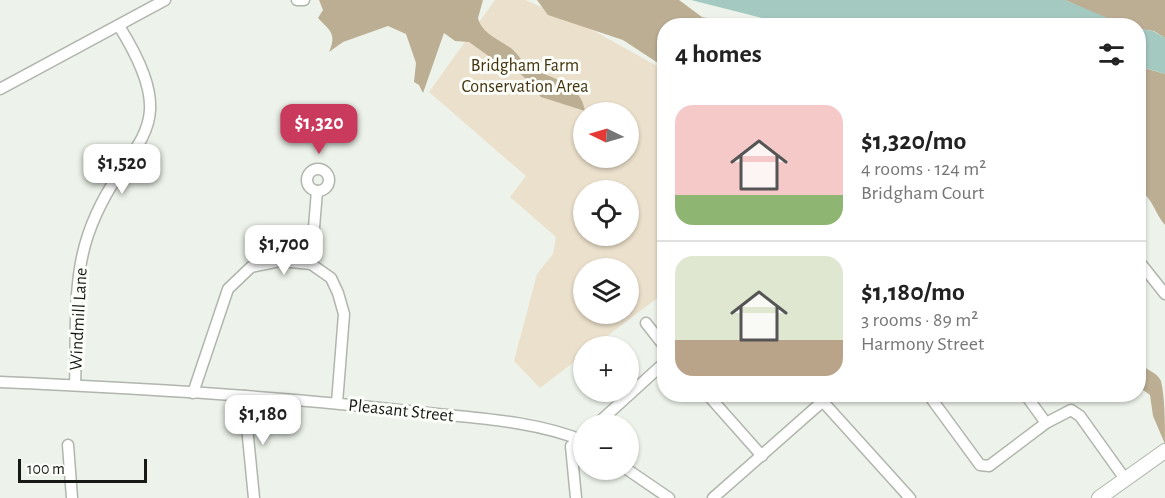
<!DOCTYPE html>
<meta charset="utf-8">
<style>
body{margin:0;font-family:"Alegreya Sans",sans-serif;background:#f6f6f6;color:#222;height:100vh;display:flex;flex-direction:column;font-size:22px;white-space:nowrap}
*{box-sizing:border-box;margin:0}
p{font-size:20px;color:#767676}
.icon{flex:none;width:33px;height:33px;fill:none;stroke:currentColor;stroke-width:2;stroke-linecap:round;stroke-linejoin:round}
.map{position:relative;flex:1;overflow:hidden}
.drawer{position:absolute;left:657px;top:18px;width:489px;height:384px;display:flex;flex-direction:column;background:#fff;border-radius:24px;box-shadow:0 2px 4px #0004}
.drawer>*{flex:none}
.needle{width:39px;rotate:275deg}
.tools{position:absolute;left:573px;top:102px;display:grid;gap:12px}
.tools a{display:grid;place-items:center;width:66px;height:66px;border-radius:50%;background:#fff;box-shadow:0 2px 4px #0004;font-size:30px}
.scale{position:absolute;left:18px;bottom:15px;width:129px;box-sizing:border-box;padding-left:6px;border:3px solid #171916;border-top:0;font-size:16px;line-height:21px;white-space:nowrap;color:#171916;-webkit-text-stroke:4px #fdfffb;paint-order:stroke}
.price{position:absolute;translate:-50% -51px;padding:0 14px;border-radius:12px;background:#fff;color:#222;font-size:20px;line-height:39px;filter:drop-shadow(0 2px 3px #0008)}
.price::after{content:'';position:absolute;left:50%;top:36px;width:18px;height:14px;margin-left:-9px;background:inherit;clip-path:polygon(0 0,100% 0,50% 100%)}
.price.on{background:#ca3a5d;color:#fff}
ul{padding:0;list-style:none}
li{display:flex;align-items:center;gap:18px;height:150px;padding:0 18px}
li+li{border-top:2px solid #e0e0e0}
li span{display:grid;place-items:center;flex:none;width:168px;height:120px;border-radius:18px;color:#555}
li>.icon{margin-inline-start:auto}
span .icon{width:72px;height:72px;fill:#fffc;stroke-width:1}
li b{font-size:26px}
h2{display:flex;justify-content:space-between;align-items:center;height:72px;padding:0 18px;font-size:26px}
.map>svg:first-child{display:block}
.green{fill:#ebe0cb;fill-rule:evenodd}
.forest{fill:#bcae93}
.water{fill:#a4c9c1}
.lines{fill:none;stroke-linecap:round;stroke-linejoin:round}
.street-casing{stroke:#b0b5ad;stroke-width:13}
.secondary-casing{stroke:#b0b5ad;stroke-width:16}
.street{stroke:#fff;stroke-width:10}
.secondary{stroke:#fff;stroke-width:14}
.labels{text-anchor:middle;stroke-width:6;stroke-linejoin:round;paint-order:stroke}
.park-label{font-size:18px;fill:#44330f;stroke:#fdfffb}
.street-label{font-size:18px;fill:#171916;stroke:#fdfffb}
</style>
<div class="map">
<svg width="1165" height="498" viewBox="0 0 1165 498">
<rect width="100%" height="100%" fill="#edf3ea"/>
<path class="green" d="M495,0h30l62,27 77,43v223l-70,53h-10l-1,9 -43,33 -26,-27 23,-87 16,-20 3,-17 -46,-40 16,-21 -97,-84zM584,112h44v46h-44zM584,190h44v46h-44zM584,268h44v46h-44z"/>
<g class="forest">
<path d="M319,0h164l-5,18c4,16 22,22 34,31 7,6 12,16 20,20 20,9 49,15 53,42l-44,-14 -18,-21 -16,-12 -10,-2 -28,-20 -14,-1 -11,-8 -21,60 -4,-8 -5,-3 2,-19 -10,-29 -18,-8 -45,16 -14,10c8,-19 1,-21 -11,-34l5,-8z"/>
<polygon points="537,0 679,0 702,17 739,25 664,26 664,67 623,40 548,15"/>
<polygon points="1065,0 1165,0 1165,38 1154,31 1139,29 1138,26 1116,23"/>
<path d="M1138,66l27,8v151c-11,-13 -11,-25 -26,-35z"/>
<path d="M1138,363c7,6 19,9 23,18 4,17 4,44 4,63l-12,-28 -3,-21 -11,-8z"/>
</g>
<g class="water">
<polygon points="691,0 1065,0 1124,25 961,26 958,22 954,26 789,25"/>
<polygon points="1139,29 1153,31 1165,38 1165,74 1139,66"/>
</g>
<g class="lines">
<g class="street-casing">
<g id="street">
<polyline points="297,0 304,0"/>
<polyline points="0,89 165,0"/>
<circle cx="318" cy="180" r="11"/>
<polyline points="1138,260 1165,294"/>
<polyline points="311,264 317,191"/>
<polyline points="646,323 664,346"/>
<path d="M0,382c140,6 279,14 418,30 54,6 115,8 166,29"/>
<path d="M75,385c2,-49 -3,-103 13,-150 34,-99 102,-95 31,-209"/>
<polyline points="193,393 228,289 251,267 280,261 311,264 331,278 338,293 344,314 337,403"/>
<polyline points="707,394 762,456"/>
<polyline points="816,394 910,498"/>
<polyline points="928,394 980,465 989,466 1046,423 1071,410 1080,416 1125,479"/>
<polyline points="1025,394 1046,423"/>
<polyline points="244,396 254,498"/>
<polyline points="597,424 664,363"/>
<polyline points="68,445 72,498"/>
<polyline points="628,470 669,498"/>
<polyline points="576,498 571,446 584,435"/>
<polyline points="713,498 831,394"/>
</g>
</g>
<g class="secondary-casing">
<polyline id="secondary" points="1099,498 1165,451"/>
</g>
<use href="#street" class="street"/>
<use href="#secondary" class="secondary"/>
</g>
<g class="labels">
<g class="park-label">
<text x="525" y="71">Bridgham Farm<tspan x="525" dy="21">Conservation Area</tspan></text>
</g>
<g class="street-label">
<text transform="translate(78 319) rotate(-87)" y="6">Windmill Lane</text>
<text transform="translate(401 410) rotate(6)" y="6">Pleasant Street</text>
</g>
</g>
</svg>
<div class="tools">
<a><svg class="needle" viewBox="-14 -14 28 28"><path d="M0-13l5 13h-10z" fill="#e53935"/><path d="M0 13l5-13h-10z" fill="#767676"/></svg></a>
<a><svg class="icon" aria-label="locate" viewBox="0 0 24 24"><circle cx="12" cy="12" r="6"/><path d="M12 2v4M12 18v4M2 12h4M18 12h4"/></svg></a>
<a><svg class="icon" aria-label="layers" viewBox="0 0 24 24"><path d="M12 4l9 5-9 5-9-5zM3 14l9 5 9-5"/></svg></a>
<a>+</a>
<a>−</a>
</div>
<div class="scale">100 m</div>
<b class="price on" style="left:319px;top:155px">$1,320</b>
<b class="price" style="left:122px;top:195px">$1,520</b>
<b class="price" style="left:284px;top:276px">$1,700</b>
<b class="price" style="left:263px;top:446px">$1,180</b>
<section class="drawer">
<h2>4 homes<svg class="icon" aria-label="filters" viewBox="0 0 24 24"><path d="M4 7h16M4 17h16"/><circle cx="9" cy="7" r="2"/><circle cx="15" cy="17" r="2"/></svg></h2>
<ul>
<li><span style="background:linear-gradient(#f6c9c9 75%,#8fb573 0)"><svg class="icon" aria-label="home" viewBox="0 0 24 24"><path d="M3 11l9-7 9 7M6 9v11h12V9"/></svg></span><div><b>$1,320/mo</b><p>4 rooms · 124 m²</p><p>Bridgham Court</p></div></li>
<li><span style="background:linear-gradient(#dfe7d0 70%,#b9a48a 0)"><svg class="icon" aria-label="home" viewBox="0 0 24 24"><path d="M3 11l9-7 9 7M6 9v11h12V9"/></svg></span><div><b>$1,180/mo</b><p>3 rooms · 89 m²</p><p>Harmony Street</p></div></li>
</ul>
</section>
</div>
